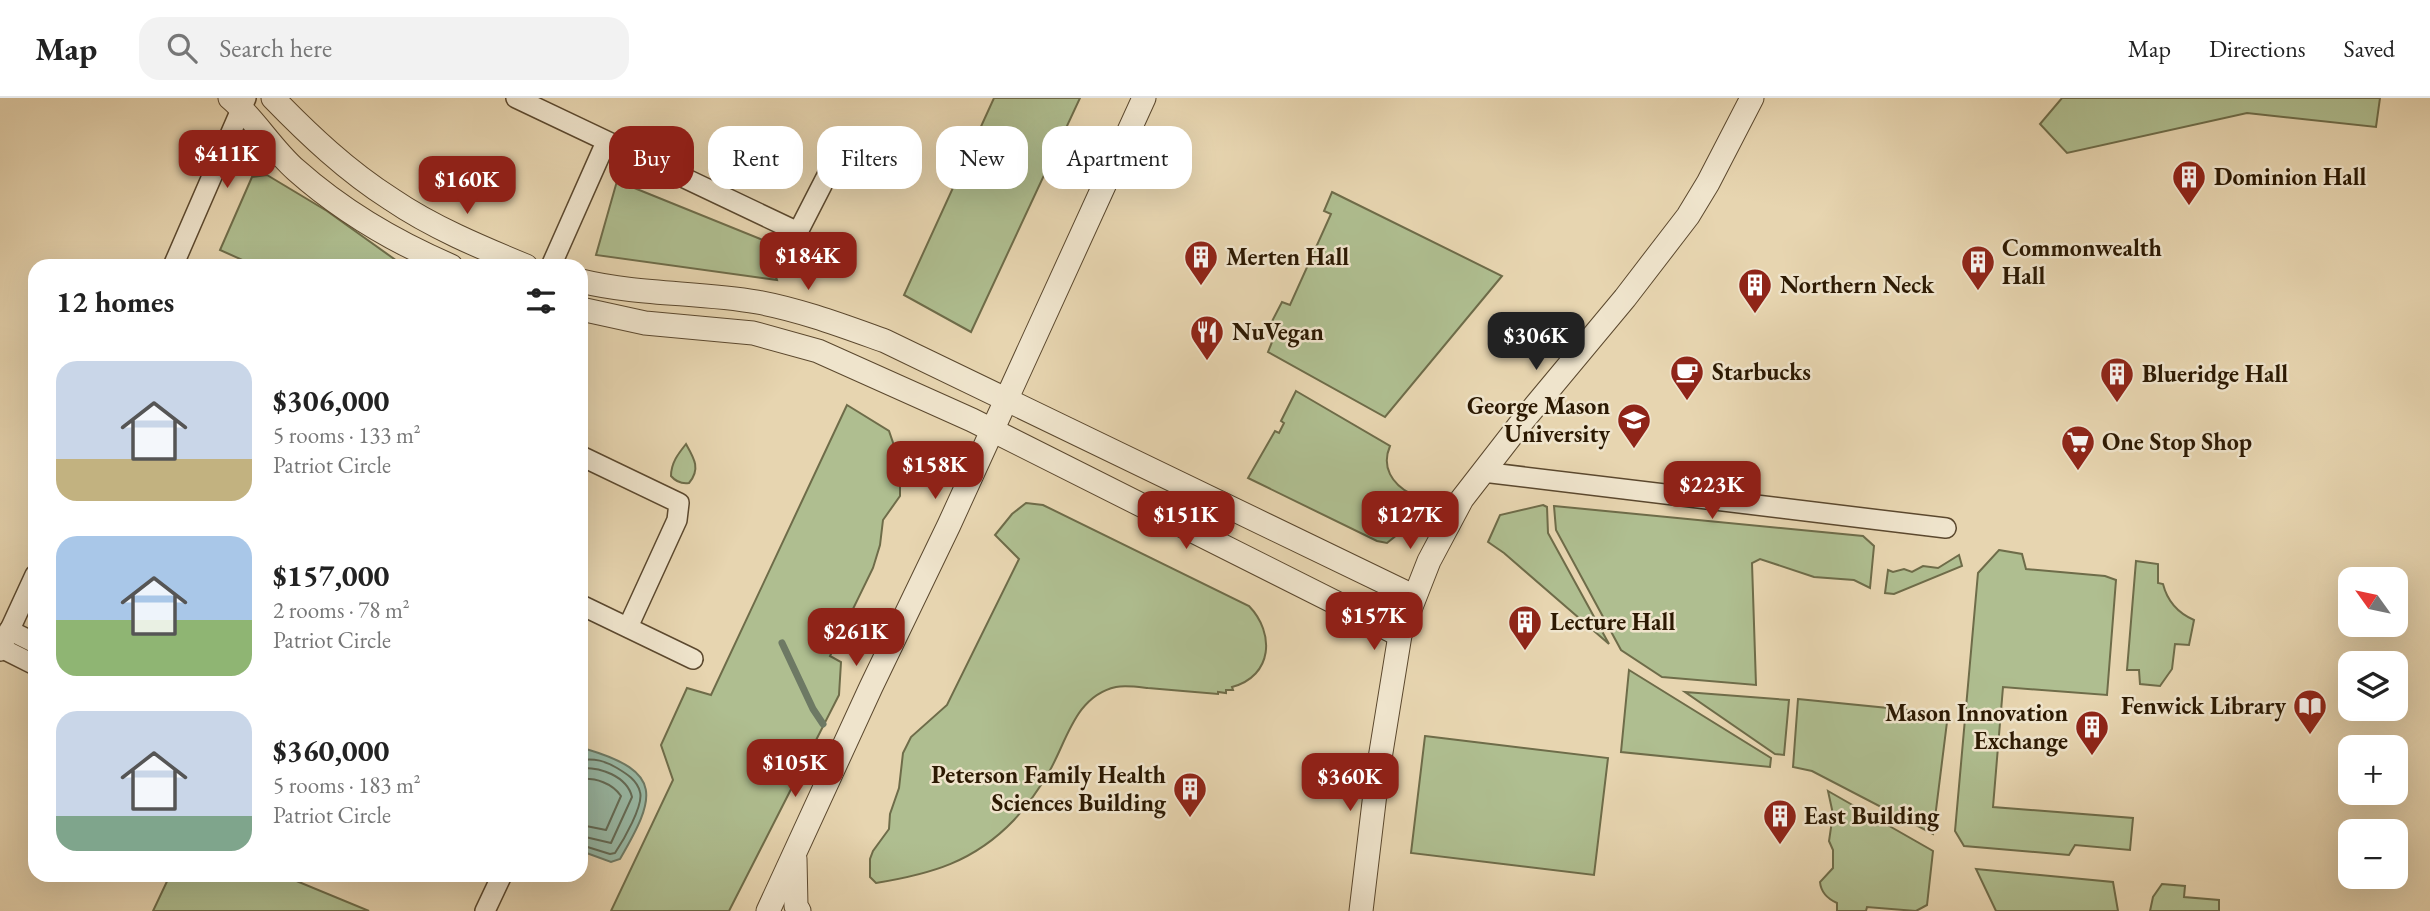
<!DOCTYPE html>
<meta charset="utf-8">
<style>
body{margin:0;font-family:"EB Garamond",serif;background:#f2f2f2;color:#222;height:100vh;display:flex;flex-direction:column;font-size:26px;white-space:nowrap}
*{box-sizing:border-box;margin:0}
p{font-size:23px;color:#767676}
.icon{flex:none;width:38px;height:38px;fill:none;stroke:currentColor;stroke-width:2;stroke-linecap:round;stroke-linejoin:round}
.map{position:relative;flex:1;overflow:hidden}
.panel{position:absolute;left:28px;top:161px;width:560px;height:623px;display:flex;flex-direction:column;background:#fff;border-radius:21px;box-shadow:0 7px 28px #0002}
.panel>*{flex:none}
.hud{position:absolute;left:609px;top:28px;width:665px;height:63px;display:flex;gap:14px}
.needle{width:46px;rotate:303deg}
.tools{position:absolute;left:2338px;top:469px;display:grid;gap:14px}
.tools a{display:grid;place-items:center;width:70px;height:70px;border-radius:14px;background:#fff;box-shadow:0 7px 28px #0002;font-size:35px}
.price{position:absolute;translate:-50% -60px;padding:0 16px;border-radius:14px;background:#8f2418;color:#fff;font-size:23px;line-height:46px;filter:drop-shadow(0 2px 4px #0008)}
.price::after{content:'';position:absolute;left:50%;top:42px;width:21px;height:16px;margin-left:-10px;background:inherit;clip-path:polygon(0 0,100% 0,50% 100%)}
.price.current{background:#222;color:#fff}
ul{padding:0;list-style:none}
li{display:flex;align-items:center;gap:21px;height:175px;padding:0 28px}
li span{display:grid;place-items:center;flex:none;width:196px;height:140px;border-radius:21px;color:#555}
li>.icon{margin-inline-start:auto}
span .icon{width:84px;height:84px;fill:#fffc;stroke-width:1}
li b{font-size:30px}
h2{display:flex;justify-content:space-between;align-items:center;height:84px;padding:0 28px;font-size:30px}
.pill{padding:0 24px;border-radius:21px;background:#fff;box-shadow:0 7px 28px #0002;font-size:24px;line-height:63px}
.pill.current{background:#8f2418;color:#fff}
header{display:flex;align-items:center;gap:42px;box-sizing:border-box;height:98px;padding:0 35px;background:#fff;border-bottom:2px solid #e0e0e0}
header strong{font-size:33px}
nav{display:flex;gap:38px;margin-inline-start:auto;font-size:24px}
.search{width:490px;height:63px;background:#f2f2f2;display:flex;align-items:center;gap:18px;box-sizing:border-box;padding:0 24px;border-radius:21px;color:#767676;font-size:26px}
.map>svg:first-child{display:block}
.green{fill:#afbe90;stroke:#6e6c49;stroke-width:2}
.water{fill:#98b9a6;stroke:#6d7964;stroke-width:2}
.lines{fill:none;stroke-linecap:round;stroke-linejoin:round}
.shore{stroke:#626954;stroke-width:2}
.stream{stroke:#6d7964;stroke-width:7}
.minor-casing{stroke:#5b482e;stroke-width:22}
.tertiary-casing{stroke:#5b482e;stroke-width:25}
.minor{stroke:#efe4cc;stroke-width:19}
.tertiary{stroke:#efe4cc;stroke-width:23}
.labels{text-anchor:middle;stroke-width:5;stroke-linejoin:round;paint-order:stroke}
.poi-label{font-size:24px;font-weight:bold;fill:#2c1902;stroke:#efe4cc;text-anchor:start}
</style>
<header>
<strong>Map</strong>
<div class="search"><svg class="icon" aria-label="search" viewBox="0 0 24 24"><circle cx="10" cy="10" r="6"/><path d="M15 15l6 6"/></svg>Search here</div>
<nav><a>Map</a><a>Directions</a><a>Saved</a></nav>
</header>
<div class="map">
<svg width="2430" height="813" viewBox="0 0 2430 813">
<rect width="100%" height="100%" fill="#e7d5b0"/>
<filter id="stains"><feTurbulence type="fractalNoise" baseFrequency=".00286" numOctaves="4"/><feColorMatrix values="0 0 0 0 .2 0 0 0 0 .09 0 0 0 0 .02 0 0 0 .5 -.17"/></filter>
<radialGradient id="worn" r=".72"><stop offset=".6" stop-color="#630" stop-opacity="0"/><stop offset="1" stop-color="#630" stop-opacity=".3"/></radialGradient>
<g class="green">
<polygon points="994,0 1080,0 971,234 904,197"/>
<polygon points="2062,0 2380,0 2376,29 2247,15 2067,55 2040,26"/>
<polygon points="267,77 327,113 404,168 256,168 220,152 252,79"/>
<polygon points="617,83 763,142 777,182 596,157"/>
<polygon points="1332,94 1502,178 1385,319 1268,254 1276,234 1269,229 1282,204 1290,207 1331,116 1324,113"/>
<path d="M1296,293l94,55c-9,21 2,38 21,48l-8,15 7,4 -12,21 -11,9 -10,-2 -129,-63 27,-47 4,2 5,-10 -3,-2z"/>
<polygon points="847,307 889,333 900,365 900,398 883,422 880,447 873,470 830,558 841,564 839,597 729,813 611,813 673,682 661,647 687,590 711,597"/>
<path d="M686,346c8,14 15,25 3,39 -8,1 -13,-1 -18,-7 0,-13 7,-22 15,-32z"/>
<path d="M1026,405l17,2 206,101c26,27 24,70 -17,81l1,3h-7v3l-8,-1v2c-23,-2 -47,-4 -70,-6 -9,-1 -23,-3 -32,-1 -41,9 -49,54 -67,85 -10,17 -22,34 -35,48 -40,42 -83,54 -138,63l-6,-6v-18l3,-8 16,-22 1,-15 9,-26 4,-35 8,-16 36,-32 72,-146 -24,-24 17,-21z"/>
<polygon points="1543,407 1547,409 1548,435 1609,546 1504,455 1488,444 1500,417"/>
<polygon points="1554,408 1863,438 1874,448 1870,490 1854,482 1814,479 1760,461 1752,465 1756,587 1662,579 1621,552 1556,432"/>
<polygon points="1999,452 2022,456 2026,471 2105,478 2116,482 2107,597 2003,589 1993,709 2133,720 2130,752 2075,747 2069,757 1964,748 1955,733 1978,475"/>
<polygon points="1959,457 1962,468 1894,496 1885,495 1888,472 1893,474 1904,471 1912,474 1923,468 1938,470"/>
<path d="M2136,463l22,3v19l5,1c4,16 15,29 31,36l-5,25 -14,-1 -3,25 -12,17 -20,-2 -1,-14h-12z"/>
<polygon points="1629,572 1771,660 1770,669 1621,654"/>
<polygon points="1685,594 1789,602 1784,657 1775,656"/>
<polygon points="1798,601 1948,616 1933,736 1812,673 1793,669"/>
<polygon points="1425,638 1608,660 1594,777 1411,755"/>
<path d="M1828,693l105,60 -6,54 -11,6 -49,-4 -1,4h-29v-8c-9,-4 -16,-10 -17,-21l13,-14v-18l-4,-9 4,-27z"/>
<polygon points="1976,771 2113,784 2118,813 1996,813"/>
<polygon points="170,777 282,777 369,813 153,813"/>
<polygon points="2162,786 2185,788 2184,799 2219,802 2219,813 2150,813 2153,799"/>
</g>
<path class="water" d="M586,651c78,23 70,48 34,110l-9,3 -30,-11v-95z"/>
<g class="lines">
<g class="shore">
<path d="M581,662c14,-2 24,1 36,8 10,6 20,12 23,24 4,13 -17,49 -25,61l-5,1 -29,-9"/>
<path d="M581,670c19,-1 46,8 51,29l-21,46 -30,-7"/>
<path d="M581,681c15,-1 31,4 40,17l-15,34 -25,-5"/>
</g>
<polyline class="stream" points="782,545 813,611 823,626"/>
<g class="minor-casing">
<g id="minor">
<polyline points="516,0 798,134 839,54"/>
<polyline points="173,168 246,0"/>
<polyline points="551,168 606,44"/>
<polyline points="581,358 679,405 677,422 628,529"/>
<polyline points="1483,374 1946,430"/>
<polyline points="581,507 693,561"/>
<polyline points="9,532 35,545"/>
<polyline points="1,550 35,567"/>
<polyline points="0,553 35,477"/>
<polyline points="485,813 502,777"/>
</g>
</g>
<g class="tertiary-casing">
<g id="tertiary">
<path d="M230,0c25,21 41,50 66,72 45,40 99,72 155,96"/>
<path d="M273,0c36,37 74,73 118,101 41,28 89,48 135,67"/>
<path d="M581,183c57,14 118,11 176,21 44,8 86,24 128,39l528,255"/>
<polyline points="581,211 645,225 753,235 818,253 972,322 1400,537"/>
<polyline points="795,761 796,808 799,813"/>
<polyline points="768,813 871,589 949,427 1144,0"/>
<polyline points="1361,813 1377,679 1400,537 1429,463 1462,401 1521,325 1625,200 1688,118 1708,85 1752,0"/>
</g>
</g>
<use href="#minor" class="minor"/>
<use href="#tertiary" class="tertiary"/>
</g>
<defs>
<g id="building-pin" transform="scale(1.75)"><path d="M0 17L-7.5 6A9.5 9.5 0 1 1 7.5 6Z" fill="#8f2418" stroke="#efe4cc"/><path d="M-4-6H4V6H1V3H-1V6H-4ZM-2.5-4.3h1.7v1.8h-1.7ZM.8-4.3h1.7v1.8H.8ZM-2.5-1h1.7V.8h-1.7ZM.8-1h1.7V.8H.8Z" fill="#fff"/></g>
<g id="restaurant-pin" transform="scale(1.75)"><path d="M0 17L-7.5 6A9.5 9.5 0 1 1 7.5 6Z" fill="#8f2418" stroke="#efe4cc"/><path d="M-5-6h1v4h1v-4h1v4h1v-4h1v5L-1.5 .5V6h-2V.5L-5-1ZM5-6V6H3V1.5H1.5Q1.5-4 5-6Z" fill="#fff"/></g>
<g id="cafe-pin" transform="scale(1.75)"><path d="M0 17L-7.5 6A9.5 9.5 0 1 1 7.5 6Z" fill="#8f2418" stroke="#efe4cc"/><path d="M-5.5-4.5H6V0H3Q3 3.5 0 3.5H-2.5Q-5.5 3.5-5.5 0ZM3-3.2v2h1.7v-2ZM-6 4.5H4V6H-6Z" fill="#fff"/></g>
<g id="university-pin" transform="scale(1.75)"><path d="M0 17L-7.5 6A9.5 9.5 0 1 1 7.5 6Z" fill="#8f2418" stroke="#efe4cc"/><path d="M0-5L7-2L0 1L-7-2ZM-4 1L0 2.5L4 1V4Q0 6-4 4Z" fill="#fff"/></g>
<g id="supermarket-pin" transform="scale(1.75)"><path d="M0 17L-7.5 6A9.5 9.5 0 1 1 7.5 6Z" fill="#8f2418" stroke="#efe4cc"/><path d="M-6-5.5h2.5l.6 2H6L4.5 2H-2.5L-4.4-4H-6ZM-1.5 3.2a1.3 1.3 0 1 0 .1 0ZM3 3.2a1.3 1.3 0 1 0 .1 0Z" fill="#fff"/></g>
<g id="library-pin" transform="scale(1.75)"><path d="M0 17L-7.5 6A9.5 9.5 0 1 1 7.5 6Z" fill="#8f2418" stroke="#efe4cc"/><path d="M-6-4Q-3-5.5-.7-3.5V5Q-3 3-6 4ZM6-4Q3-5.5 .7-3.5V5Q3 3 6 4Z" fill="#fff"/></g>
</defs>
<g fill-rule="evenodd">
<use href="#building-pin" x="2189" y="79"/>
<use href="#building-pin" x="1201" y="159"/>
<use href="#building-pin" x="1978" y="164"/>
<use href="#building-pin" x="1755" y="187"/>
<use href="#restaurant-pin" x="1207" y="234"/>
<use href="#cafe-pin" x="1687" y="274"/>
<use href="#building-pin" x="2117" y="276"/>
<use href="#university-pin" x="1634" y="322"/>
<use href="#supermarket-pin" x="2078" y="344"/>
<use href="#building-pin" x="1525" y="524"/>
<use href="#library-pin" x="2310" y="608"/>
<use href="#building-pin" x="2092" y="629"/>
<use href="#building-pin" x="1190" y="691"/>
<use href="#building-pin" x="1780" y="718"/>
</g>
<g class="labels">
<g class="poi-label">
<text x="2214" y="87">Dominion Hall</text>
<text x="2002" y="158">Commonwealth<tspan x="2002" dy="28">Hall</tspan></text>
<text x="1226" y="167">Merten Hall</text>
<text x="1780" y="195">Northern Neck</text>
<text x="1232" y="242">NuVegan</text>
<text x="1712" y="282">Starbucks</text>
<text x="2142" y="284">Blueridge Hall</text>
<text x="1610" y="316" text-anchor="end">George Mason<tspan x="1610" dy="28">University</tspan></text>
<text x="2102" y="352">One Stop Shop</text>
<text x="1550" y="532">Lecture Hall</text>
<text x="2286" y="616" text-anchor="end">Fenwick Library</text>
<text x="2068" y="623" text-anchor="end">Mason Innovation<tspan x="2068" dy="28">Exchange</tspan></text>
<text x="1166" y="685" text-anchor="end">Peterson Family Health<tspan x="1166" dy="28">Sciences Building</tspan></text>
<text x="1804" y="726">East Building</text>
</g>
</g>
<rect width="100%" height="100%" filter="url(#stains)"/>
<rect width="100%" height="100%" fill="url(#worn)"/>
</svg>
<div class="tools">
<a><svg class="needle" viewBox="-14 -14 28 28"><path d="M0-13l5 13h-10z" fill="#e53935"/><path d="M0 13l5-13h-10z" fill="#767676"/></svg></a>
<a><svg class="icon" aria-label="layers" viewBox="0 0 24 24"><path d="M12 4l9 5-9 5-9-5zM3 14l9 5 9-5"/></svg></a>
<a>+</a>
<a>−</a>
</div>
<b class="price" style="left:227px;top:92px">$411K</b>
<b class="price" style="left:467px;top:118px">$160K</b>
<b class="price" style="left:808px;top:194px">$184K</b>
<b class="price current" style="left:1536px;top:274px">$306K</b>
<b class="price" style="left:935px;top:403px">$158K</b>
<b class="price" style="left:1712px;top:423px">$223K</b>
<b class="price" style="left:1186px;top:453px">$151K</b>
<b class="price" style="left:1410px;top:453px">$127K</b>
<b class="price" style="left:1374px;top:554px">$157K</b>
<b class="price" style="left:856px;top:570px">$261K</b>
<b class="price" style="left:795px;top:701px">$105K</b>
<b class="price" style="left:1350px;top:715px">$360K</b>
<div class="hud">
<a class="pill current">Buy</a>
<a class="pill">Rent</a>
<a class="pill">Filters</a>
<a class="pill">New</a>
<a class="pill">Apartment</a>
</div>
<section class="panel">
<h2>12 homes<svg class="icon" aria-label="filters" viewBox="0 0 24 24"><path d="M4 7h16M4 17h16"/><circle cx="9" cy="7" r="2"/><circle cx="15" cy="17" r="2"/></svg></h2>
<ul>
<li><span style="background:linear-gradient(#c9d6e8 70%,#c2b280 0)"><svg class="icon" aria-label="home" viewBox="0 0 24 24"><path d="M3 11l9-7 9 7M6 9v11h12V9"/></svg></span><div><b>$306,000</b><p>5 rooms · 133 m²</p><p>Patriot Circle</p></div></li>
<li><span style="background:linear-gradient(#a9c7e8 60%,#8fb573 0)"><svg class="icon" aria-label="home" viewBox="0 0 24 24"><path d="M3 11l9-7 9 7M6 9v11h12V9"/></svg></span><div><b>$157,000</b><p>2 rooms · 78 m²</p><p>Patriot Circle</p></div></li>
<li><span style="background:linear-gradient(#c9d6e8 75%,#7fa58c 0)"><svg class="icon" aria-label="home" viewBox="0 0 24 24"><path d="M3 11l9-7 9 7M6 9v11h12V9"/></svg></span><div><b>$360,000</b><p>5 rooms · 183 m²</p><p>Patriot Circle</p></div></li>
</ul>
</section>
</div>
